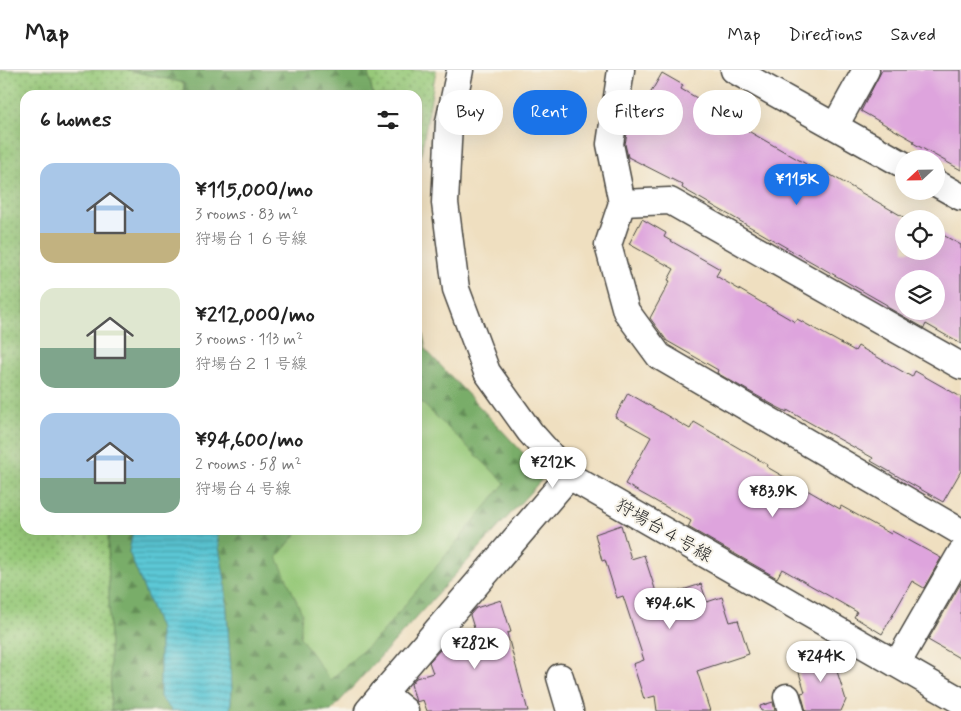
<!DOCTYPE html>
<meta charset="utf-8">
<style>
body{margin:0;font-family:Mynerve,"Klee One",sans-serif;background:#f2f2f2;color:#222;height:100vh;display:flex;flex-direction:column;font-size:19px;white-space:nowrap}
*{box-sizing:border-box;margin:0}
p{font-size:16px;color:#767676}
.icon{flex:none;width:28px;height:28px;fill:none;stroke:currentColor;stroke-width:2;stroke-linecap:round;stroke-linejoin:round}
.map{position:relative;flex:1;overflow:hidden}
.sheet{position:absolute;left:20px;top:20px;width:402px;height:445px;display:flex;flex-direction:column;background:#fff;border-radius:15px;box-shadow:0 5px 20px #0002}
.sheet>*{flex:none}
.guide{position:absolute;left:438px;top:20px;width:448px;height:45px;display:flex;gap:10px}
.needle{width:32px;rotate:248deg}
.tools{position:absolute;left:895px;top:80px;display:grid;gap:10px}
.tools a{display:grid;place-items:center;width:50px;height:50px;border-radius:50%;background:#fff;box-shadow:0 5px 20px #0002;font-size:25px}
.price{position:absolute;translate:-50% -42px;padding:0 11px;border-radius:18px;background:#fff;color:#222;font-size:16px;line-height:32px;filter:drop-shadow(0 1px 2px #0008)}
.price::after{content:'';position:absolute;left:50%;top:30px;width:15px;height:11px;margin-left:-8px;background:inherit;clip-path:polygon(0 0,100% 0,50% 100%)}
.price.on{background:#1a73e8;color:#fff}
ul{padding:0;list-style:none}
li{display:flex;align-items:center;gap:15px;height:125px;padding:0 20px}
li span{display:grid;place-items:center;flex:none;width:140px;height:100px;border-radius:15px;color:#555}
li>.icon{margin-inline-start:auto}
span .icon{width:60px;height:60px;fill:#fffc;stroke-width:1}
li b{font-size:21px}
h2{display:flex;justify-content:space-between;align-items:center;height:60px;padding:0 20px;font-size:21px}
.pill{padding:0 18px;border-radius:22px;background:#fff;box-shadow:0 5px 20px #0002;font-size:18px;line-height:45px}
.pill.on{background:#1a73e8;color:#fff}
header{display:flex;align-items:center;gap:30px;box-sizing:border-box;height:70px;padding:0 25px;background:#fff;border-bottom:1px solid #e0e0e0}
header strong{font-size:24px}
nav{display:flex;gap:28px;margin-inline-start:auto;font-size:18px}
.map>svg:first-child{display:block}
.grass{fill:url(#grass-dots);stroke:#617a52}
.forest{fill:url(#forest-firs);stroke:#526c4a}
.park{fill:#97c979;stroke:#617a52}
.water{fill:url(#water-rules);stroke:#447a80}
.building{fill:#dea4dd;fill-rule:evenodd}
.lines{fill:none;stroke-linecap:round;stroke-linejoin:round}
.minor-casing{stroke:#484641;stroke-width:29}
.minor{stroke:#fff;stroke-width:26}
.labels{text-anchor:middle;stroke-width:4;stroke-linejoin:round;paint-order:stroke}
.street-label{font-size:18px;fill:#2b2b2b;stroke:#f7f3e8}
</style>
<header>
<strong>Map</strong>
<nav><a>Map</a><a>Directions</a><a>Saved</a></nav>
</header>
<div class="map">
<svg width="961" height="641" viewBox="0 0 961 641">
<defs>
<pattern id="grass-dots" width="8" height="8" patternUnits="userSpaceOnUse" patternTransform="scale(1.25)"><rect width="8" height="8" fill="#97c979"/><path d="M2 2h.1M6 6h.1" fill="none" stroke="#7ba363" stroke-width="1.8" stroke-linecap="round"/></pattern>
<pattern id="forest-firs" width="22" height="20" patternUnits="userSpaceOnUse" patternTransform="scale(1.25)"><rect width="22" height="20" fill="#79ad69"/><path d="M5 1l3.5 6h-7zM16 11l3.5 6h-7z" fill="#638d57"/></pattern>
<pattern id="water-rules" width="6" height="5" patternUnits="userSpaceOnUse" patternTransform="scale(1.25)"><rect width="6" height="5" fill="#5cc8d6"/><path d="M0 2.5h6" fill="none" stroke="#4ca3ae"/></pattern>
</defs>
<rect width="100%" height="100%" fill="#f7f3e8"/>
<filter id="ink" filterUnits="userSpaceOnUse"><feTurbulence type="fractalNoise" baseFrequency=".02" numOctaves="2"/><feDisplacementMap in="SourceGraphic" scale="10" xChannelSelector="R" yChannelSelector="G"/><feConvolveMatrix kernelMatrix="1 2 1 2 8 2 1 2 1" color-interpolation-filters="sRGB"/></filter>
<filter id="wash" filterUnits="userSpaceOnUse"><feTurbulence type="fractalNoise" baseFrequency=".0096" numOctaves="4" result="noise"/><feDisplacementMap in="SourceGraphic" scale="20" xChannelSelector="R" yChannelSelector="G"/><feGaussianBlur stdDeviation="1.12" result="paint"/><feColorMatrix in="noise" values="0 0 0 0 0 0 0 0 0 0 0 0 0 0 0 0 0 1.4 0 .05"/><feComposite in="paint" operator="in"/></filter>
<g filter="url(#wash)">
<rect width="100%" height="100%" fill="#efdfc0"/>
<g class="grass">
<polygon points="0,0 179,0 195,25 25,25 25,460 122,460 122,641 0,641"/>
<polygon points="369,0 436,0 418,101 418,25 373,25 368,4"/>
</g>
<g class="forest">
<polygon points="128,0 369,0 368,4 373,25 183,25 184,13"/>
<polygon points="418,238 426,280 545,406 331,641 230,641 232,620 225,511 216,460 418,460"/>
<polygon points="111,460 133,460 129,482 160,559 160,627 172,641 111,641 108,470"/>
</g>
<polygon class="park" points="418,329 505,413 381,564 330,610 300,567 302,543 277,487 300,460 418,460"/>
<polygon class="water" points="133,460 216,460 225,511 232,620 230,641 172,641 160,627 160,559 129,482"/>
<g id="blocks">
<g class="building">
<polygon points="882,0 961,0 961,100 913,73 914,71 861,41"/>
<path d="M662,3l21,12 -2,4 64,36 -2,3 70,40 2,-2 92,53h-3v32h32v-20l25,14v99l-35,-20 -2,4 -37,-21v-2l-205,-117 1,-3 -55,-28 -3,-13 2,-10zM904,209h32v32h-32z"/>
<polygon points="642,149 666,163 664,167 720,199 716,206 795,252 797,249 855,281 858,276 912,307 915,301 961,327 961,401 943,432 871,391 873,388 787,340 787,342 775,336 717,303 718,300 667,271 650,248 670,211 668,210 674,199 629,174"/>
<polygon points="628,323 690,359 694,352 768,395 767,397 840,439 841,436 891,464 892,461 941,488 924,518 912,511 882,564 854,547 857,542 782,499 777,508 688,457 691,451 625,414 651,367 615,347"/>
<polygon points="621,455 631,489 644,485 658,528 701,514 707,532 722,527 730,552 738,550 749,584 697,601 710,641 657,641 655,626 644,629 633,594 644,590 623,526 617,528 605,490 602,491 595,464"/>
<polygon points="961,513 961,589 928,570"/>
<polygon points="501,530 511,562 507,563 528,641 427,641 423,630 416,632 411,614 416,608 433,603 429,592 440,580 477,568 470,545 476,538"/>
<polygon points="830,579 846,630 841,641 806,641 801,623 805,622 795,590"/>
<polygon points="773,632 775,641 761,641 760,636"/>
</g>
</g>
</g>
<g filter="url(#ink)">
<use href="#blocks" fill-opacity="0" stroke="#484641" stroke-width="1"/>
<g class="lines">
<g class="minor-casing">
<g id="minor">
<polyline points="460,0 449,52 445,133 456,219 487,302 530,362 569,406 961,631"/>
<polyline points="621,0 610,74 622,133 608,175 626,241 659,286 961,462"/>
<polyline points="734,0 904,95"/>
<polyline points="835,56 866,0"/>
<polyline points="936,113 961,127"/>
<polyline points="622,133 670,131 961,296"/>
<polyline points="897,594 961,483"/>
<polyline points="560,607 570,641"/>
<polyline points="383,623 405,641"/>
<polyline points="787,627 791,641"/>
<polyline points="368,641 569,406"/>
</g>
</g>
<use href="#minor" class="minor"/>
</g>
</g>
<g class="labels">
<g class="street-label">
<text transform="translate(664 460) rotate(30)" y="6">狩場台４号線</text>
</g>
</g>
</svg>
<div class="tools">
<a><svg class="needle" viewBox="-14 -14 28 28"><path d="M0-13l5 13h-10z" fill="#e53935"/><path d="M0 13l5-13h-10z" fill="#767676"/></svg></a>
<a><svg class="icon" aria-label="locate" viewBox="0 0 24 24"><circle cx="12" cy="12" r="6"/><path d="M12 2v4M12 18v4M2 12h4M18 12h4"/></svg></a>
<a><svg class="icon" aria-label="layers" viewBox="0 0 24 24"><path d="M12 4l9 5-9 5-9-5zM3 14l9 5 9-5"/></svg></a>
</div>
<b class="price on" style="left:797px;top:136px">¥115K</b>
<b class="price" style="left:553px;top:419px">¥212K</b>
<b class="price" style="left:773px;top:448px">¥83.9K</b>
<b class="price" style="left:670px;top:560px">¥94.6K</b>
<b class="price" style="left:475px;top:600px">¥282K</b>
<b class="price" style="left:821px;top:613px">¥244K</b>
<div class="guide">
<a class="pill">Buy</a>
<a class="pill on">Rent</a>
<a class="pill">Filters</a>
<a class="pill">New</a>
</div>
<section class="sheet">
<h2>6 homes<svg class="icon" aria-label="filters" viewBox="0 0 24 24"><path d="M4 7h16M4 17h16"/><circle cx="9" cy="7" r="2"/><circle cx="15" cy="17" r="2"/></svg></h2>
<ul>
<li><span style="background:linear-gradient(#a9c7e8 70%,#c2b280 0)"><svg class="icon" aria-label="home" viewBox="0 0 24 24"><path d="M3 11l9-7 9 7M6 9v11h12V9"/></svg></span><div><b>¥115,000/mo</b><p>3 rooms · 83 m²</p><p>狩場台１６号線</p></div></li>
<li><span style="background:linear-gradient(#dfe7d0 60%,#7fa58c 0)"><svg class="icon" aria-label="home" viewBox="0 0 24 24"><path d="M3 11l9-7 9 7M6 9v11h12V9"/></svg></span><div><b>¥212,000/mo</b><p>3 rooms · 113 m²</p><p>狩場台２１号線</p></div></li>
<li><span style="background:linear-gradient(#a9c7e8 65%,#7fa58c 0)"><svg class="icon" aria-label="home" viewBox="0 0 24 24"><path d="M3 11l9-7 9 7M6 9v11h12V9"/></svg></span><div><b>¥94,600/mo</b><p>2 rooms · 58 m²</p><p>狩場台４号線</p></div></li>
</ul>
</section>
</div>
